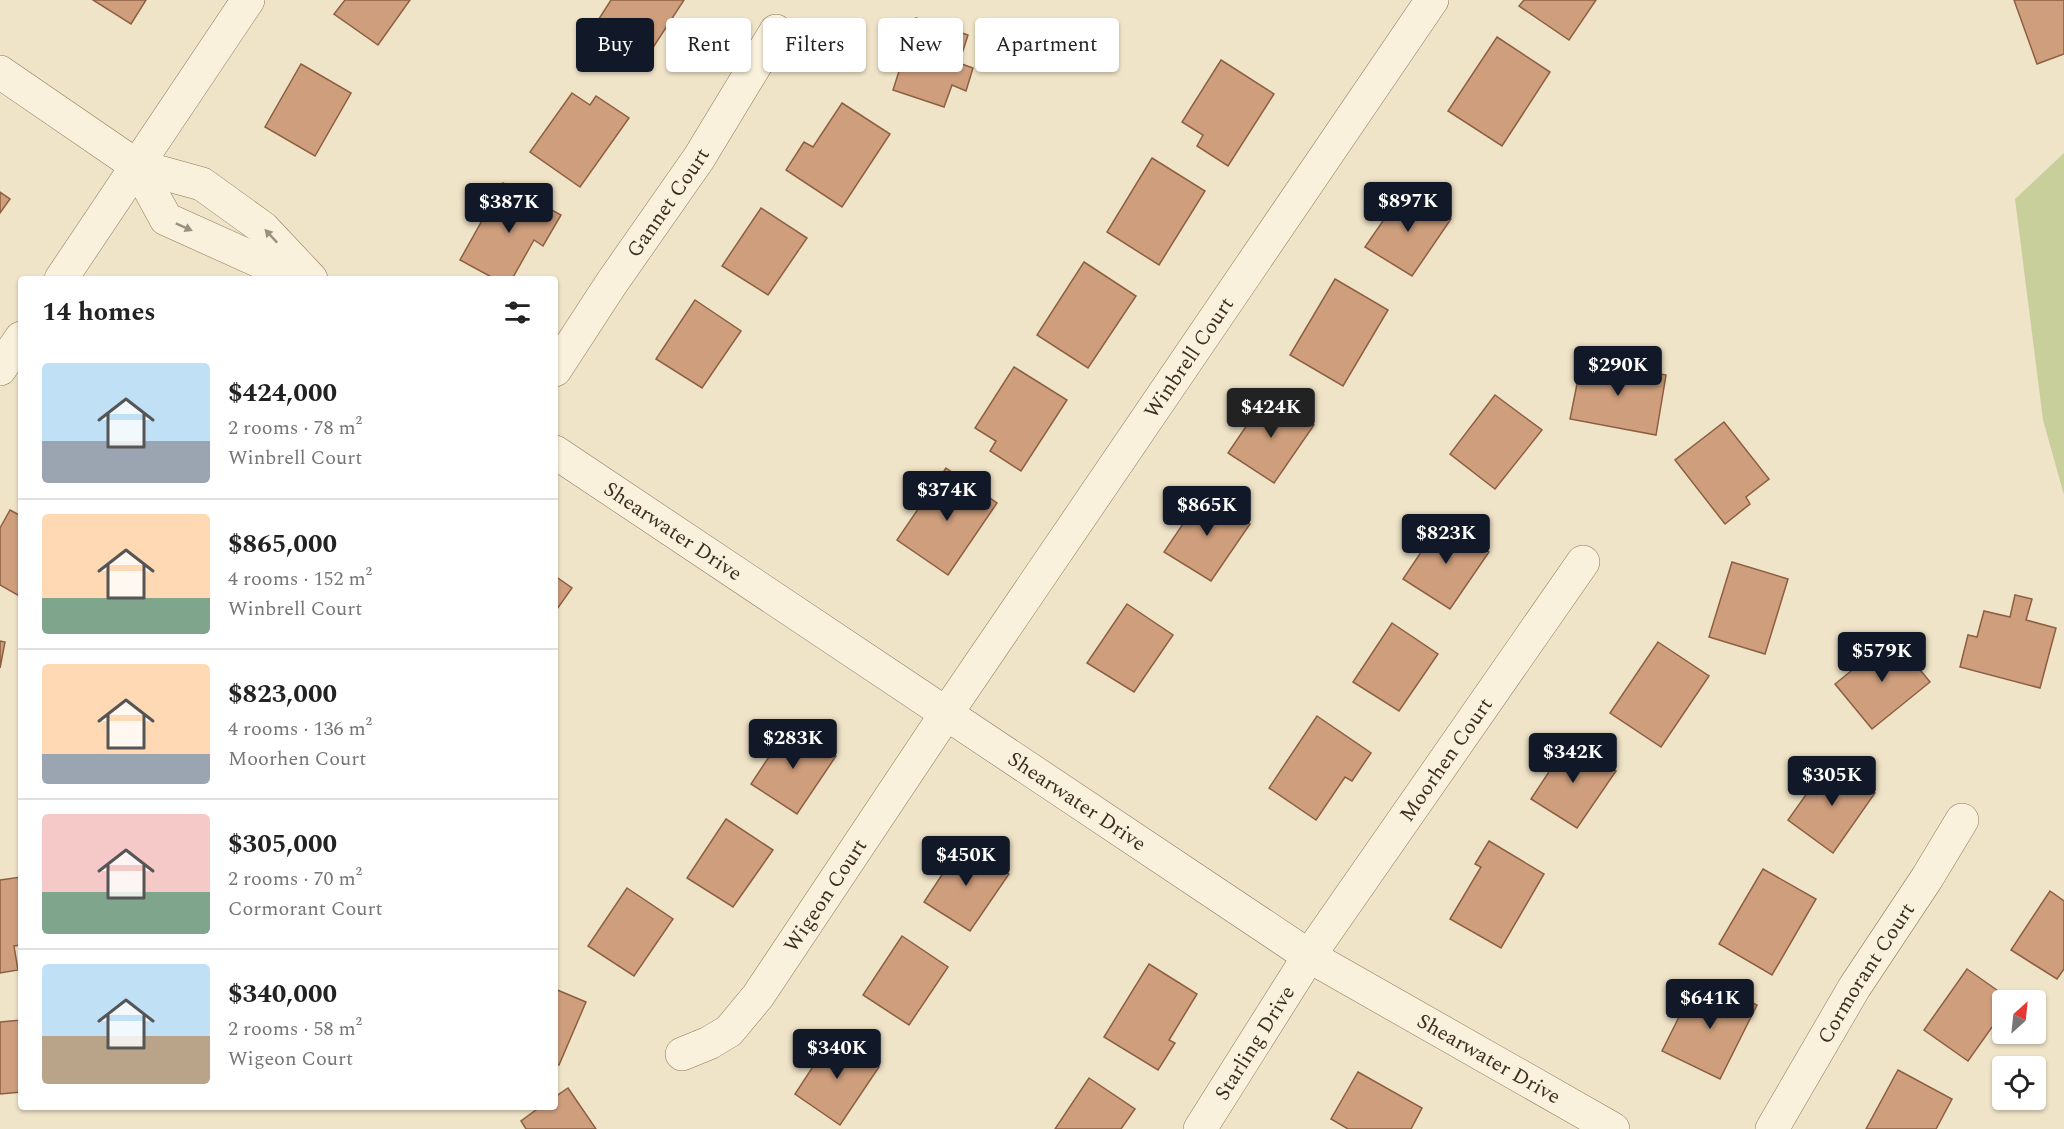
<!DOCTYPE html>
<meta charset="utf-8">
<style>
body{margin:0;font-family:Spectral,serif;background:#f2f2f2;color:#222;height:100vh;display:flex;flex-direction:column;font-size:22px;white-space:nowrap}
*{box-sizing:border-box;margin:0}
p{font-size:20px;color:#767676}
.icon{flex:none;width:33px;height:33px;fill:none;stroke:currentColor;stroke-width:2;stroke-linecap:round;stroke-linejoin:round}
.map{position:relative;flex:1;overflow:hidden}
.side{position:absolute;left:18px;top:276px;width:540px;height:834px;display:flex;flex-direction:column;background:#fff;border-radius:6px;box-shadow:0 2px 4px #0004}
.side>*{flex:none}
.banner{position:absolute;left:576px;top:18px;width:570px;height:54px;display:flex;gap:12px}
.needle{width:39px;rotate:27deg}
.controls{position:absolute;left:1992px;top:990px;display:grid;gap:12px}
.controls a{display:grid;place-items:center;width:54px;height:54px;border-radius:6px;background:#fff;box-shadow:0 2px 4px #0004;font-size:30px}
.price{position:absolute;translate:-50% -51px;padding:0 14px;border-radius:6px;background:#111827;color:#fff;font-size:20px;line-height:39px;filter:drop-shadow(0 2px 3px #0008)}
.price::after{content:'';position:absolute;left:50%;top:36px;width:18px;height:14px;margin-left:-9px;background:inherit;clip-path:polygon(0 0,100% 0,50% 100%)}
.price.selected{background:#222;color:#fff}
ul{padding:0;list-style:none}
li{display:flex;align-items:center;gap:18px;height:150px;padding:0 24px}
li+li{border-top:2px solid #e0e0e0}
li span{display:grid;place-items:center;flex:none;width:168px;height:120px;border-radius:6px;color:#555}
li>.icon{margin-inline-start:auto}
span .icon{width:72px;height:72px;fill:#fffc;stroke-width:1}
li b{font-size:26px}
h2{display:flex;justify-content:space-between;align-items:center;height:72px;padding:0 24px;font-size:26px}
.chip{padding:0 21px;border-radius:6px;background:#fff;box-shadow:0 2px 4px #0004;font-size:21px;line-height:54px}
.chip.selected{background:#111827;color:#fff}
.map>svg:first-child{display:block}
.green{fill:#c9cf9b}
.building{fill:#cf9f7d;stroke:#8d5f41;stroke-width:1.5}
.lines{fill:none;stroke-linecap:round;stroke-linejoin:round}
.street-casing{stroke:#8d765c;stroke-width:34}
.street{stroke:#faf1dc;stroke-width:33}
.oneway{fill:#9c907e}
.labels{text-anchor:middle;stroke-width:5;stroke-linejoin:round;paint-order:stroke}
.street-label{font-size:21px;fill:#3d2e20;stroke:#f7eed8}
</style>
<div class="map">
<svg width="2064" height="1129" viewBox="0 0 2064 1129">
<rect width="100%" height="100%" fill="#f0e4c8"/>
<polygon class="green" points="2064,153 2064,495 2043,420 2015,199"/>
<g class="building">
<polygon points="93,0 146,0 131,24"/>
<polygon points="345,0 410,0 378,45 334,14"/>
<polygon points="611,0 684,0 639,69 588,36"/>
<polygon points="1524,0 1596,0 1569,40 1519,6"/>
<polygon points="2014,0 2064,0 2064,54 2037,64"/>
<polygon points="916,18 968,35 959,63 973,68 966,91 952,85 944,107 893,90"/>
<polygon points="1497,37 1550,72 1502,146 1448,111"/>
<polygon points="1221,60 1274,94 1228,166 1197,146 1203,135 1182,122"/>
<polygon points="301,64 351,93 315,156 265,127"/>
<polygon points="572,93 590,105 596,96 629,118 580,187 530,152"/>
<polygon points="842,103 890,134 842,207 786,170 804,142 813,147"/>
<polygon points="1152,158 1205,191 1159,265 1107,232"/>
<polygon points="503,183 561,215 543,246 534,240 512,279 495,279 460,260"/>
<polygon points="1405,189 1451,219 1412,276 1365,247"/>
<polygon points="0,192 10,199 0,213"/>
<polygon points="761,208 807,238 768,295 722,266"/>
<polygon points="1084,262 1136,296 1088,368 1037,335"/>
<polygon points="1335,279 1388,310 1343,386 1290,355"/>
<polygon points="695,300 741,331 702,388 656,359"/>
<polygon points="1582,359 1666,375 1656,435 1570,419"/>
<polygon points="1014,367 1067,400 1021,471 990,451 996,441 975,428"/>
<polygon points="1268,394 1314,425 1274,483 1228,453"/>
<polygon points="1495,395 1542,430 1495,489 1450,454"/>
<polygon points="1724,422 1769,479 1746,497 1750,504 1725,524 1675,460"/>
<polygon points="946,468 997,503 948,575 897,540"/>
<polygon points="1204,493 1250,524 1211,581 1164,552"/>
<polygon points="10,510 21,516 21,597 0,585 0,528"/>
<polygon points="1442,521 1489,552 1450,609 1403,579"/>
<polygon points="1732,562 1788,579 1765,654 1709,637"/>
<polygon points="555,576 572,588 555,612"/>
<polygon points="2015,595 2032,599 2026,620 2056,628 2040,688 1960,667 1968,635 1977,637 1984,611 2010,617"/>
<polygon points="1127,604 1173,635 1134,692 1087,663"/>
<polygon points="1392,623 1438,654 1399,711 1353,682"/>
<polygon points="1893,637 1930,682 1872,729 1835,684"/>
<polygon points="0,641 5,642 0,668"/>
<polygon points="1658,642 1709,676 1661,747 1610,713"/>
<polygon points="1317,716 1371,753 1352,781 1345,777 1316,820 1269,788"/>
<polygon points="790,725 836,756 797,814 751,784"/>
<polygon points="1570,740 1616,771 1577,828 1531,799"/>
<polygon points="1830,761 1875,793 1833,853 1788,820"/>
<polygon points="726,819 773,850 733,907 687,878"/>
<polygon points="1489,841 1544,874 1501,948 1450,919 1481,867 1475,864"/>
<polygon points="963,843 1009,874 970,931 924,902"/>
<polygon points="1763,869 1816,899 1772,975 1719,944"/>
<polygon points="21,877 21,945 14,946 18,970 0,973 0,880"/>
<polygon points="627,888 673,919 634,976 588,946"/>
<polygon points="2050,891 2064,901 2064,969 2057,979 2011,950"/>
<polygon points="902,936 948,967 909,1025 863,995"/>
<polygon points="1149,964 1197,994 1169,1040 1175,1043 1158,1070 1104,1037"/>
<polygon points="1967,969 2011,1000 2002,1000 2002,1013 1968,1061 1924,1030"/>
<polygon points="1695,985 1716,996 1720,987 1757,1005 1720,1079 1662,1051"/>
<polygon points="555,989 586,1002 559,1065 555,1063"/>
<polygon points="21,1020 21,1092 0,1094 0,1022"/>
<polygon points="833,1036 879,1067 840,1125 795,1094"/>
<polygon points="1898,1070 1952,1099 1936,1129 1866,1129"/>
<polygon points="1358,1072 1422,1108 1411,1129 1348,1129 1331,1119"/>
<polygon points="1089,1078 1135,1109 1121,1129 1055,1129"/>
<polygon points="568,1088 596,1129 526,1129 521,1121 540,1107 555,1107 555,1097"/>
</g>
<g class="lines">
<g class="street-casing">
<g id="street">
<polyline points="0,72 137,166 202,184 263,228 311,279"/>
<polyline points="137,166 166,219 299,279"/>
<polyline points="61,279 248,0"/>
<polyline points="0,369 21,338"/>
<path id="s1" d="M555,370l56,-86 88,-126 77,-127"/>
<path id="s2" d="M555,452l754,504 304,173"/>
<path id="s3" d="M682,1054l27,-11 20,-12 29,-35 188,-282 486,-714"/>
<path id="s4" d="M1200,1129l109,-173 274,-394"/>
<path id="s5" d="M1772,1129l82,-141 73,-110 35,-58"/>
</g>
</g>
<use href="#street" class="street"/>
</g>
<defs><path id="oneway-solid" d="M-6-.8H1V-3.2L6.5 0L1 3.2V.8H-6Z" transform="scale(1.5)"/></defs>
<g class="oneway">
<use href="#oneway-solid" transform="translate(184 227) rotate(24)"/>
<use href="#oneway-solid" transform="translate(271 236) rotate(-133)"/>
</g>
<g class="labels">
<g class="street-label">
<text dy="7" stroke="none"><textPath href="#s1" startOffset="202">Gannet Court</textPath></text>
<text dy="7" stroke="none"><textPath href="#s3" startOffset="868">Winbrell Court</textPath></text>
<text dy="7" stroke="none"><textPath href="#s2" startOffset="142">Shearwater Drive</textPath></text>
<text dy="7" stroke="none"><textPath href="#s4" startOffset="444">Moorhen Court</textPath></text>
<text dy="7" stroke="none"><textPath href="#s2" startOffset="628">Shearwater Drive</textPath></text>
<text dy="7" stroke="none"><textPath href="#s3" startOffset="219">Wigeon Court</textPath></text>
<text dy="7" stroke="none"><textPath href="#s5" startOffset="182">Cormorant Court</textPath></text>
<text dy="7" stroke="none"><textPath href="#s4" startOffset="102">Starling Drive</textPath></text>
<text dy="7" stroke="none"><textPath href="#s2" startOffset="1114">Shearwater Drive</textPath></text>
</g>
</g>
</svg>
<div class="controls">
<a><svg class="needle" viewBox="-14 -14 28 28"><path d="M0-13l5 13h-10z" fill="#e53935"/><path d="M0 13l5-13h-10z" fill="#767676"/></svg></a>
<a><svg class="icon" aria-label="locate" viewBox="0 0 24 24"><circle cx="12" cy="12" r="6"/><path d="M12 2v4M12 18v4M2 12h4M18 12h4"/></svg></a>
</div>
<b class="price" style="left:1408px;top:233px">$897K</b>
<b class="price" style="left:509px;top:234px">$387K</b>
<b class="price" style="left:1618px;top:397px">$290K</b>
<b class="price selected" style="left:1271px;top:439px">$424K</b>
<b class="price" style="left:947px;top:522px">$374K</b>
<b class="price" style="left:1207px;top:537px">$865K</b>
<b class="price" style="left:1446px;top:565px">$823K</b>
<b class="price" style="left:1882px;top:683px">$579K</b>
<b class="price" style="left:793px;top:770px">$283K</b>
<b class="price" style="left:1573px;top:784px">$342K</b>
<b class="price" style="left:1832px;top:807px">$305K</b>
<b class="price" style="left:966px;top:887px">$450K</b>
<b class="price" style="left:1710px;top:1030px">$641K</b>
<b class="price" style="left:837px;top:1080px">$340K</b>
<div class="banner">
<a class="chip selected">Buy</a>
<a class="chip">Rent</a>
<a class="chip">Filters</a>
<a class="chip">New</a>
<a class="chip">Apartment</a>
</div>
<section class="side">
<h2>14 homes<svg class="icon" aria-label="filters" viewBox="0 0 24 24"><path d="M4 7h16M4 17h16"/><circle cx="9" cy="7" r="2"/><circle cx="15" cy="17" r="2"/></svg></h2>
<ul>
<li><span style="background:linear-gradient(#bfe0f5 65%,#9aa5b1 0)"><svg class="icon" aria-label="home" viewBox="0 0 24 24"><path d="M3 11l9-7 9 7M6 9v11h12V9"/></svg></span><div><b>$424,000</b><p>2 rooms · 78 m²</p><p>Winbrell Court</p></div></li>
<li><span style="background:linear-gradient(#ffd9b3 70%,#7fa58c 0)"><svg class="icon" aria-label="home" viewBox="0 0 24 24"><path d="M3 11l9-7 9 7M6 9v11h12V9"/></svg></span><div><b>$865,000</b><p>4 rooms · 152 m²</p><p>Winbrell Court</p></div></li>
<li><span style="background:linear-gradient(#ffd9b3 75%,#9aa5b1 0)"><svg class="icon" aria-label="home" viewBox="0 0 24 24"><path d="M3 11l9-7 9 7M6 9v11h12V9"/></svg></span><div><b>$823,000</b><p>4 rooms · 136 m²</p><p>Moorhen Court</p></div></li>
<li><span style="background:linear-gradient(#f6c9c9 65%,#7fa58c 0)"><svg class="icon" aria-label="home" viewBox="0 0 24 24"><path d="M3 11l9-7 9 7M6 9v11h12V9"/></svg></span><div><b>$305,000</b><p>2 rooms · 70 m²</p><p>Cormorant Court</p></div></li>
<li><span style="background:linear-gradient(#bfe0f5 60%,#b9a48a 0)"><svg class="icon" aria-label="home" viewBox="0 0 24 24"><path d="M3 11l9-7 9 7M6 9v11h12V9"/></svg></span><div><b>$340,000</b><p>2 rooms · 58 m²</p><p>Wigeon Court</p></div></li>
</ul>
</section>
</div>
